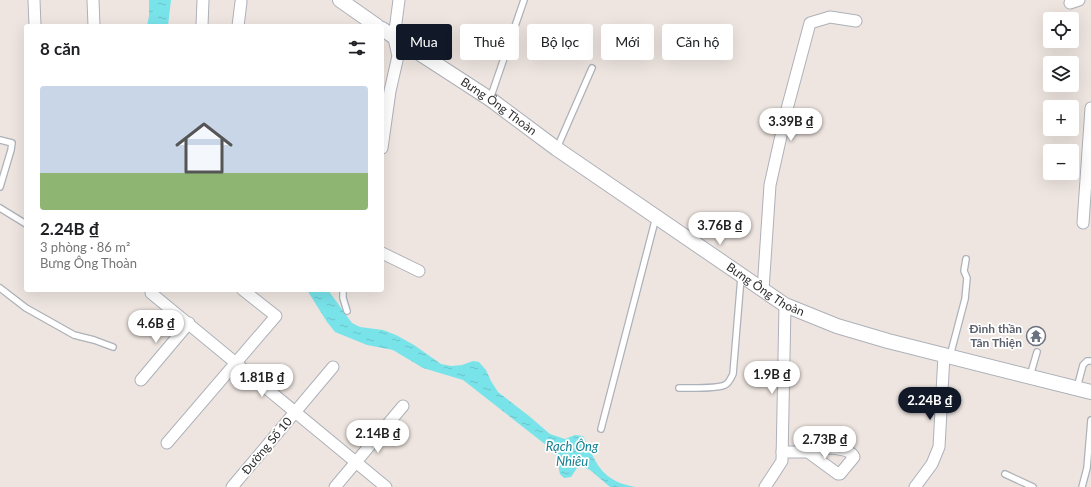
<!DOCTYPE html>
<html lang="vi">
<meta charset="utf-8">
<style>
body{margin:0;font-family:Lato,sans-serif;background:#f2f2f2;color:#202124;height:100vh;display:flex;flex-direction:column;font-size:15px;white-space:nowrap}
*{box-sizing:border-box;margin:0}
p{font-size:13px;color:#757577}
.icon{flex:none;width:22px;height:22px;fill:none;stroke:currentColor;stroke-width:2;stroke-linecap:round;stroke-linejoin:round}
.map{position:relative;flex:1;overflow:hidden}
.drawer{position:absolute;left:24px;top:24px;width:360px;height:268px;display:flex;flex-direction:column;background:#fff;border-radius:4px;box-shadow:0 4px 16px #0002}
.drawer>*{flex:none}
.hud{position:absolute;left:396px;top:24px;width:380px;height:36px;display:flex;gap:8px}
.fabs{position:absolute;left:1043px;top:12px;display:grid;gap:8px}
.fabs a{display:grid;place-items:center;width:36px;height:36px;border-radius:4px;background:#fff;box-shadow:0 4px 16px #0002;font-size:20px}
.price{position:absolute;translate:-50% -34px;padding:0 9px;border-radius:14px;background:#fff;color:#222;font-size:13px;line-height:26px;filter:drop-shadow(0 1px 2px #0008)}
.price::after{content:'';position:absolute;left:50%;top:24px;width:12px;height:9px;margin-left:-6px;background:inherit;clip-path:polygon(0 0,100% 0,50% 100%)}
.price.active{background:#111827;color:#fff}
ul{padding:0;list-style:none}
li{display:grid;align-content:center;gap:8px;height:212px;padding:0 16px}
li+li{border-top:1px solid #e0e0e0}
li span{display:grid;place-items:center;height:124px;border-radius:4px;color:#555}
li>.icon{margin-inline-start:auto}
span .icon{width:72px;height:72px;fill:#fffc;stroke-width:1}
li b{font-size:17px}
h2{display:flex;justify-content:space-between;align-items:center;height:48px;padding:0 16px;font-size:17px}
.pill{padding:0 14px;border-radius:4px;background:#fff;box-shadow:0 4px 16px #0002;font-size:14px;line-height:36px}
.pill.active{background:#111827;color:#fff}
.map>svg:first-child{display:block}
.water{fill:url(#water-ripples)}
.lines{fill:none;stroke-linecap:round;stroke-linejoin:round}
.service-casing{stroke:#adb1b9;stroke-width:8}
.minor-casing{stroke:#adb1b9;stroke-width:13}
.tertiary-casing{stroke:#adb1b9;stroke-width:16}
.service{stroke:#fff;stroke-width:5.5}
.minor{stroke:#fff;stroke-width:11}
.tertiary{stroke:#fff;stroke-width:14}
.labels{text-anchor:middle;stroke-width:3.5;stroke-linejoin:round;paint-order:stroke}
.street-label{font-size:12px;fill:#2d2d2d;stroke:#fff}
.worship-label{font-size:12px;font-weight:bold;fill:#5b616d;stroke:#fff;text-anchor:end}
.water-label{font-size:13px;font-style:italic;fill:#138194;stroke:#fff}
</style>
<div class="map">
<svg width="1091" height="487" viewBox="0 0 1091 487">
<defs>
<pattern id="water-ripples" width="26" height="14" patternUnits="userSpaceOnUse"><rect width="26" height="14" fill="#79e3ea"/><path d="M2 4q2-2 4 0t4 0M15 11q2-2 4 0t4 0" fill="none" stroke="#69c3c9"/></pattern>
</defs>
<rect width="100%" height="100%" fill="#eee5e0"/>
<g class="water">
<polygon points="149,0 171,0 168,26 147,26 149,16"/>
<path d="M307,290h21l24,33 8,4 23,3 13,5 18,10 27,19 10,2 11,-1 11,-4 6,1 7,8 5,11 7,11 31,24 21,18 15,5 10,-4 8,1c9,16 13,34 31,44 6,4 14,5 21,7h-25l-20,-17 -9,-4 -4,2 -6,9 -7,1 -4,-4 -4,-18 -10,-11 -83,-65 -40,-12 -30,-18 -26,-5 -32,-13 -8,-10z"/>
</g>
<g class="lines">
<g class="service-casing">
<g id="service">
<polyline points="490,99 524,0"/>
<polyline points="0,140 12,143 11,150 0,187"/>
<polyline points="557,148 592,68"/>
<polyline points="0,208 26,224"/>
<polyline points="0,288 26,308 74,335 94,340 113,347"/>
<polyline points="343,290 343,298 347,311"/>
<polyline points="950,356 965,299 967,278 964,271 966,259"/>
<polyline points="1030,376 1037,352"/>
<path d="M679,388c10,0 37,1 46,-3 4,-2 6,-7 8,-11l8,-97"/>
<polyline points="1077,388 1083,365 1087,361 1091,361"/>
<polyline points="601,429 656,217"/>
<polyline points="1005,474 1033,487"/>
<polyline points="1082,487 1087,468 1091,420"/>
</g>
</g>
<g class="minor-casing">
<g id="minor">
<polyline points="34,0 35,26"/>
<polyline points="93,0 94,26"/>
<polyline points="1070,3 1079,0"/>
<polyline points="202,26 203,0"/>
<polyline points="238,26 241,2"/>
<polyline points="382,148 390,91 398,56 394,38 399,0"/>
<polyline points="1083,223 1091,108"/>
<polyline points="382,253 419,271"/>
<polyline points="763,290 770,185 787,109 810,23 830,17 856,21"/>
<polyline points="151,293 386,487"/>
<polyline points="141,380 189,323"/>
<polyline points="167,443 276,316 243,290"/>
<path d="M782,452h26l30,22h2l14,-17c-3,-8 -21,-9 -29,-9 -5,0 -10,3 -15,5"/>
<polyline points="232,487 333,367"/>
<polyline points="335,487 403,406"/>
<polyline points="765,487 782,461 785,305"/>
<polyline points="915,487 932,464 939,447 944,355"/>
</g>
</g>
<g class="tertiary-casing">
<g id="tertiary">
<polyline points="340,0 377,26"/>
<path id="s1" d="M382,29l108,70 67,50 228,156 52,21 51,15 203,51"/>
</g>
</g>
<use href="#service" class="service"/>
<use href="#minor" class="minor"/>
<use href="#tertiary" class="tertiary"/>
</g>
<defs>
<g id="temple-ring" transform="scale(1)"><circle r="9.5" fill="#fff" stroke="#6b7280" stroke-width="1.5"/><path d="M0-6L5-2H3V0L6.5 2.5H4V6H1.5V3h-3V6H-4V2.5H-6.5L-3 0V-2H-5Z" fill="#6b7280"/></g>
</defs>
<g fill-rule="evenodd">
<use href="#temple-ring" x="1036" y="336"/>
</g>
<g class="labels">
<g class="street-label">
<text dy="4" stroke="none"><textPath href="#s1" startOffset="140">Bưng Ông Thoàn</textPath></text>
<text dy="4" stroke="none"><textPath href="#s1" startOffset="464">Bưng Ông Thoàn</textPath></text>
<text transform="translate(267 446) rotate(-50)" y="4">Đường Số 10</text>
</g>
<g class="worship-label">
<text x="1022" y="333">Đình thần<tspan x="1022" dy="14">Tân Thiện</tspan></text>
</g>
<g class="water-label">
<text x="572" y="451">Rạch Ông<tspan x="572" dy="15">Nhiêu</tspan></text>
</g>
</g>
</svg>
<div class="fabs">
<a><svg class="icon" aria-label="locate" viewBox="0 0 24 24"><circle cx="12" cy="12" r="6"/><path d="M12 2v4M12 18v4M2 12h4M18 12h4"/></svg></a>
<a><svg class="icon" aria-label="layers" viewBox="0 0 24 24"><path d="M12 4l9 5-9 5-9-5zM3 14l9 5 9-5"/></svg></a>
<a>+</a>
<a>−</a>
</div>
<b class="price" style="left:791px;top:142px">3.39B ₫</b>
<b class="price" style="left:720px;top:246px">3.76B ₫</b>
<b class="price" style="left:156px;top:344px">4.6B ₫</b>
<b class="price" style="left:772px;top:395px">1.9B ₫</b>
<b class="price" style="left:262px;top:398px">1.81B ₫</b>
<b class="price active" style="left:930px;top:421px">2.24B ₫</b>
<b class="price" style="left:378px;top:454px">2.14B ₫</b>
<b class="price" style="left:825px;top:460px">2.73B ₫</b>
<div class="hud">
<a class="pill active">Mua</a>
<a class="pill">Thuê</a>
<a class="pill">Bộ lọc</a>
<a class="pill">Mới</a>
<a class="pill">Căn hộ</a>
</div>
<section class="drawer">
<h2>8 căn<svg class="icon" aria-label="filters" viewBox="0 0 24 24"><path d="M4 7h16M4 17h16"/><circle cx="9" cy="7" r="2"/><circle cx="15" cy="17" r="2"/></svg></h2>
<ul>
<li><span style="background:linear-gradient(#c9d6e8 70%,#8fb573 0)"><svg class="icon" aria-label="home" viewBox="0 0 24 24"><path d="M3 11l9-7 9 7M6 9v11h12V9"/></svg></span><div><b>2.24B ₫</b><p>3 phòng · 86 m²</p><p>Bưng Ông Thoàn</p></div></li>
</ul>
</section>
</div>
